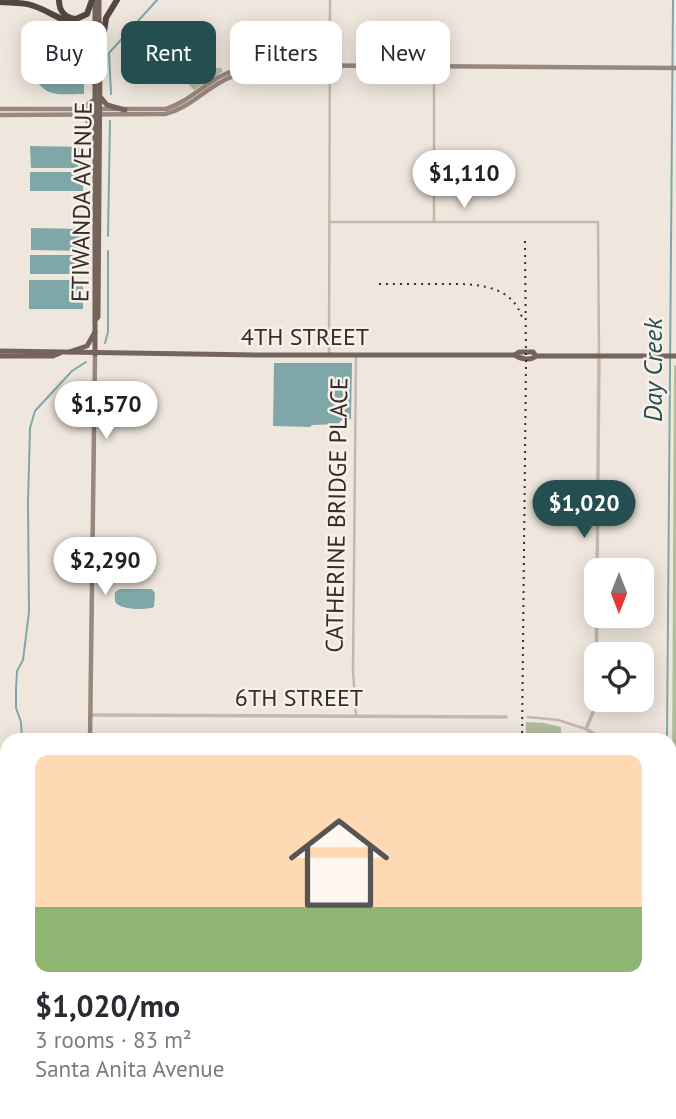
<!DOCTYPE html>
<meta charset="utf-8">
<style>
body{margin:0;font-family:"PT Sans",sans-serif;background:#f2f2f3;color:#2b2b33;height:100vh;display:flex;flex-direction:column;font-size:26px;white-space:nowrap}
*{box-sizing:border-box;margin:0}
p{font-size:23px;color:#7c7c81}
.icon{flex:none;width:38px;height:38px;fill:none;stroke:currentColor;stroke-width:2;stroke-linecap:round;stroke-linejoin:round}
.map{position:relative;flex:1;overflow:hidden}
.drawer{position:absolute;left:0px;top:733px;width:677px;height:387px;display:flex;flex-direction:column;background:#fff;border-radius:21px 21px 0 0;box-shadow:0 4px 18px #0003}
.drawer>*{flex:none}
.banner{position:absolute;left:21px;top:21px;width:635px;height:63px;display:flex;gap:14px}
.needle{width:46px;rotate:180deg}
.tools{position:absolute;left:584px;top:558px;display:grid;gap:14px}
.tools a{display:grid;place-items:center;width:70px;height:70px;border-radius:14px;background:#fff;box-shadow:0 4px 18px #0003;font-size:35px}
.price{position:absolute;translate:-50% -60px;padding:0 16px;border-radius:24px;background:#fff;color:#222;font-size:23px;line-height:46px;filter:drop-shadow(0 2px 4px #0008)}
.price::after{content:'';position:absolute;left:50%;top:42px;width:21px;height:16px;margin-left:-10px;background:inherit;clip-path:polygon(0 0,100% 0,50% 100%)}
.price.on{background:#244e50;color:#fff}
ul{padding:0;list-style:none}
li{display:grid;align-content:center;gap:14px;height:371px;padding:0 35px}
li span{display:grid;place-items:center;height:217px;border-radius:14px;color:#555}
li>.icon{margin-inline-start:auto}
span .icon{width:126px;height:126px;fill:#fffc;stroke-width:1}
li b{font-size:30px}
.tag{padding:0 24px;border-radius:14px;background:#fff;box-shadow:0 4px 18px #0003;font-size:24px;line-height:63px}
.tag.on{background:#244e50;color:#fff}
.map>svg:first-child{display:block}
.green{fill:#b3bc9f}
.water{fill:#80a7a8}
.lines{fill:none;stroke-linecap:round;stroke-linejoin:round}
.stream{stroke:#80a7a8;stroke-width:2}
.minor{stroke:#c5b7ab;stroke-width:2.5}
.tertiary{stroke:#c5b7ab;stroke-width:3.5}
.secondary{stroke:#99877d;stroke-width:4.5}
.primary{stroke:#74645c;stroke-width:5}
.motorway{stroke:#544741;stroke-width:6}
.rail{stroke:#342d29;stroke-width:2;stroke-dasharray:2 5;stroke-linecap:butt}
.labels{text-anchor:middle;stroke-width:5;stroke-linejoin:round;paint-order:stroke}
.street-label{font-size:24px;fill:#342d29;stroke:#f7f1e9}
.water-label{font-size:26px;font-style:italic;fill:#244e50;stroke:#f7f1e9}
</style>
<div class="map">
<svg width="676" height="1119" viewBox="0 0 676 1119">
<rect width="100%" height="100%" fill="#efe7de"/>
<g class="green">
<polygon points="183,68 221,68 223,71 194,90 178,73"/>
<polygon points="674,365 676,366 676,779 672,777"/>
<polygon points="526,722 544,723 561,727 561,740 526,740"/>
<polygon points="670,788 676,789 676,955 673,955"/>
<polygon points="672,967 676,967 676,1098 671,1110"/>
</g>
<g class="water">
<polygon points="40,27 58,31 73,47 71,65 30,64 31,30"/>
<path d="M31,70h53v24c-28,0 -40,5 -53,-24z"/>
<polygon points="30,146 84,147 84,168 31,168"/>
<rect x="30" y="172" width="53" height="19"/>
<polygon points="31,228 85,229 84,251 31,250"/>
<rect x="30" y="255" width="53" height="19"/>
<rect x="29" y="280" width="54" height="29"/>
<polygon points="274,363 352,363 351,419 342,420 338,424 312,425 310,427 273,426"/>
<path d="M120,589h32l3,4 -1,14c-7,3 -30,3 -37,-3 -3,-2 -2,-8 -2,-12z"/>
</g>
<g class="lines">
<g class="stream">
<polyline points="111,94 109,53 157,0"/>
<polyline points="108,236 110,121"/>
<polyline points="105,343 108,332 108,251"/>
<polyline points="22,740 21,722 16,708 16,689 17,671 23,660 29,612 28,502 30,428 35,411 72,371 86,362"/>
<polyline points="667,740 673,0"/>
<polyline points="18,1119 19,1113"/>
<polyline points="664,1119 664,1113"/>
</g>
<g class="minor">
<polyline points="329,222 598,222 599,355"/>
<polyline points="434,222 434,68"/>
<polyline points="329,354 330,0"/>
<polyline points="356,355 353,671 356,716"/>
<polyline points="528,717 558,720 586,729"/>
<polyline points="0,851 7,852"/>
</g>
<g class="tertiary">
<polyline points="599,356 596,694 594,710 586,729 604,740"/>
<polyline points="91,715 506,717"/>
<polyline points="670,784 676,785"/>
<polyline points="0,1041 7,1041"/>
</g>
<g class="secondary">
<path d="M0,109h166c21,-7 34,-21 53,-32 13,-7 28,-10 43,-12l414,3"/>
<path d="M0,115l165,-1c26,-6 41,-27 66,-37 20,-9 39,-4 58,-10"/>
<polyline points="90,740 95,354"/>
<polyline points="87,1119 87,1113"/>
</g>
<g class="primary">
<polyline points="99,0 99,49"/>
<polyline points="101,98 107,105 125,110"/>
<polyline points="80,110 93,101"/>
<polyline points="83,115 92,126"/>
<polyline points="95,320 98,317 100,58"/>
<polyline points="0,351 258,355 515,355 519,352 533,352 536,356"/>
<polyline points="69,352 87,346 95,332"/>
<polyline points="95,354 95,0"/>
<path d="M515,355c5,4 16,6 21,1h140"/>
<polyline points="0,356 53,356 60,353"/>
</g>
<g class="motorway">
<path d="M59,0c0,11 6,18 17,19l11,-5 5,-14"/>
<path d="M0,2c11,1 24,0 34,4 21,7 42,27 65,18"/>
<polyline points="100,60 106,18 117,0"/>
</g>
<g class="rail">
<path d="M379,284c18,0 37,0 55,0 33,0 79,-4 89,37"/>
<polyline points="522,740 526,361 525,241"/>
<polyline points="670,959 676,959"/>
<polyline points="0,980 7,980"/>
<polyline points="234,1119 234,1113"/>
<polyline points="527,1119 527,1113"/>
</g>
</g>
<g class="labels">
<g class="street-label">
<text transform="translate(82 202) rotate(-89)" y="8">ETIWANDA AVENUE</text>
<text x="305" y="345">4TH STREET</text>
<text transform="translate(337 515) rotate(-89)" y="8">CATHERINE BRIDGE PLACE</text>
<text x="299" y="706">6TH STREET</text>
</g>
<g class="water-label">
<text transform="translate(653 370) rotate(-90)" y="9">Day Creek</text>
</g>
</g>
</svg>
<div class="tools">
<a><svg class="needle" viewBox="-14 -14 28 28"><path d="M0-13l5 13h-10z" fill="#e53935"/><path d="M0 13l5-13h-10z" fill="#7c7c81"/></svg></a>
<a><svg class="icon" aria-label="locate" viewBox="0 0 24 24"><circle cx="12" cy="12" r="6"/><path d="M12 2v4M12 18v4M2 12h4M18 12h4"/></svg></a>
</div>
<b class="price" style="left:464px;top:210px">$1,110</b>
<b class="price" style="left:106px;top:441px">$1,570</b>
<b class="price on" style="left:584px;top:540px">$1,020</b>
<b class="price" style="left:105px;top:597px">$2,290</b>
<div class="banner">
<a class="tag">Buy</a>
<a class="tag on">Rent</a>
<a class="tag">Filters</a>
<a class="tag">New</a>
</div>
<section class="drawer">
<ul>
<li><span style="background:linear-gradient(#ffd9b3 70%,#8fb573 0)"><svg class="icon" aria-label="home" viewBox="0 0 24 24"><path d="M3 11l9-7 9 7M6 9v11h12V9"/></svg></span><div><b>$1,020/mo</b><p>3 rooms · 83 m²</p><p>Santa Anita Avenue</p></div></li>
</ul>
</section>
</div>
